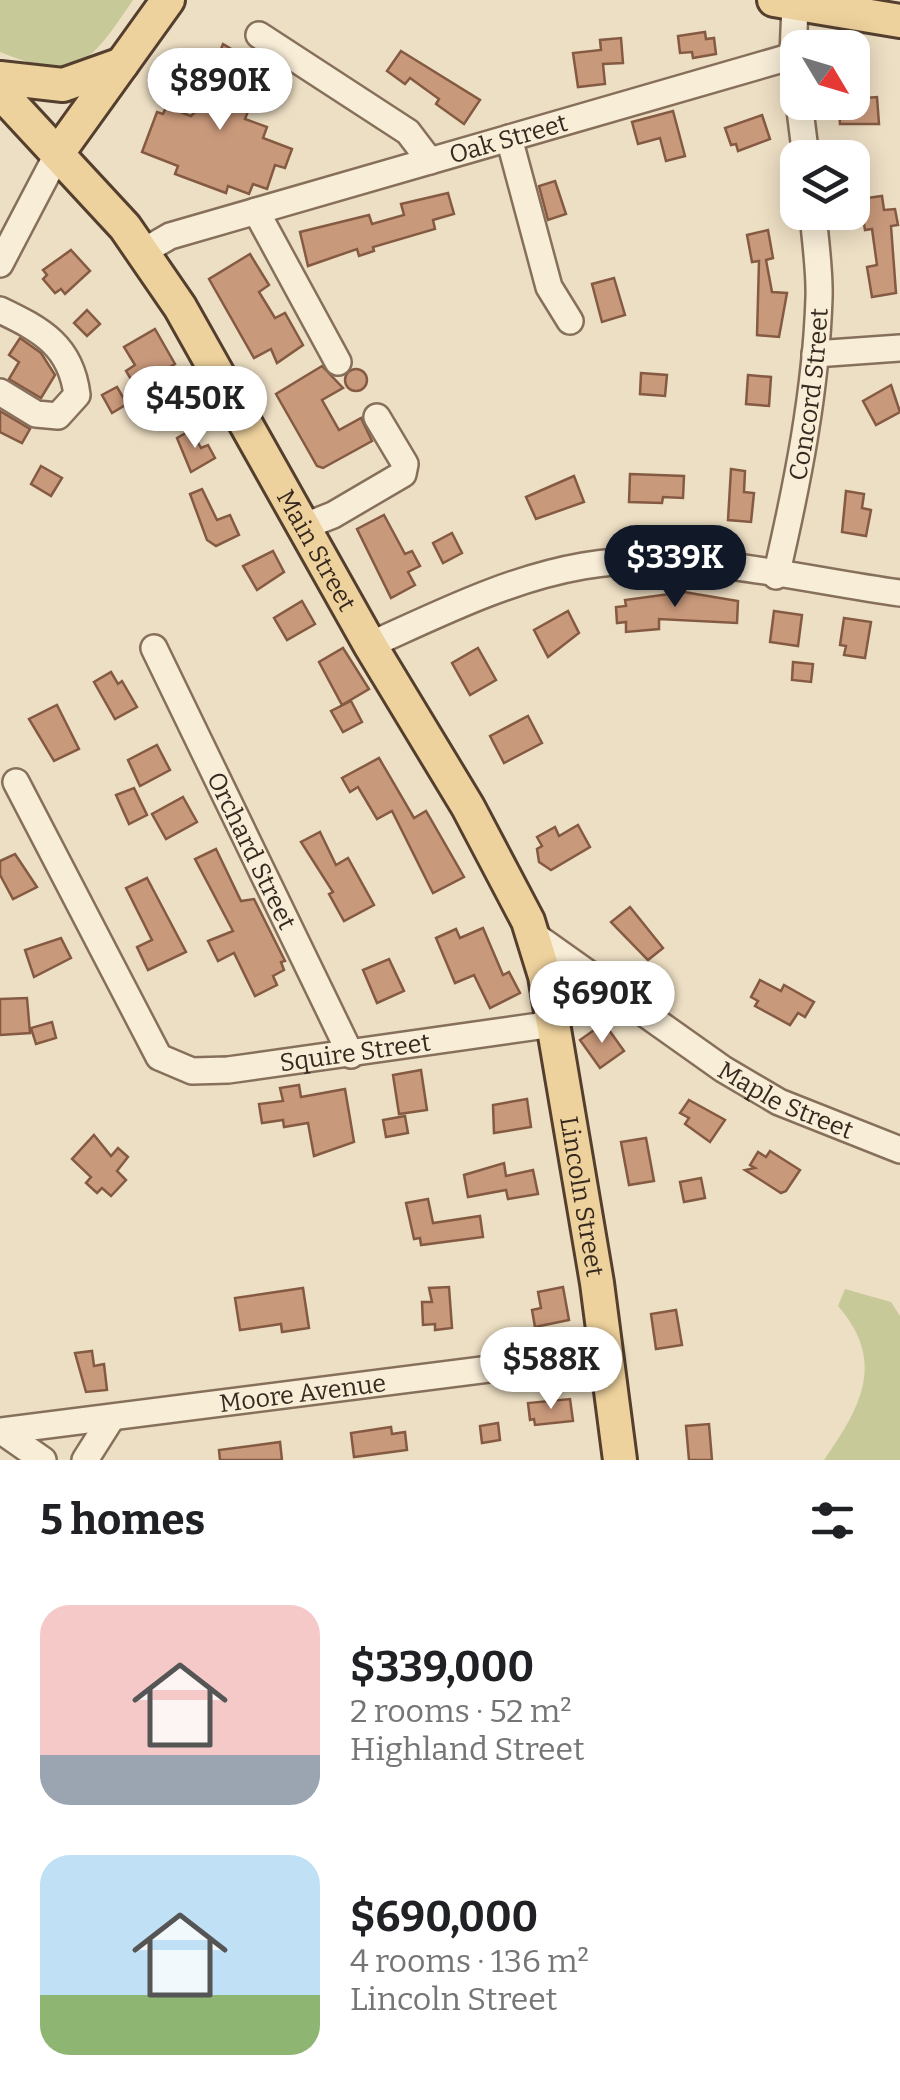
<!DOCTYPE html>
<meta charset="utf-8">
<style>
body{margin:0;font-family:Bitter,serif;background:#f6f6f6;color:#202124;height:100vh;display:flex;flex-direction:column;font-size:38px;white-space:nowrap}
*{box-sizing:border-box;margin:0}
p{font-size:32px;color:#757577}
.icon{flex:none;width:55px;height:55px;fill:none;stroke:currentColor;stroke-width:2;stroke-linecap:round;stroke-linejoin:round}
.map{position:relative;height:1460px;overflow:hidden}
.details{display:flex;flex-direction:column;background:#fff;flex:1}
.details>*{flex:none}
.needle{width:65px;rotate:128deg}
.controls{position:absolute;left:780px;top:30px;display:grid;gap:20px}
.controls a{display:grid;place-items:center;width:90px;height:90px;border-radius:20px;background:#fff;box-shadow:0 5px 25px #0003;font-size:50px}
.price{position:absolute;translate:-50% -85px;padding:0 22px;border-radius:35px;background:#fff;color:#222;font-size:32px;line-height:65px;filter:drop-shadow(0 2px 5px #0008)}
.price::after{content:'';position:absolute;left:50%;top:60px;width:30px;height:22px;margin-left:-15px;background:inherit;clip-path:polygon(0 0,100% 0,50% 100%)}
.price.current{background:#111827;color:#fff}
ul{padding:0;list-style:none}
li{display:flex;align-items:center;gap:30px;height:250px;padding:0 40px}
li span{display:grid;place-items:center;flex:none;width:280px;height:200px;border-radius:30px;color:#555}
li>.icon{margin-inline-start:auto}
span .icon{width:120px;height:120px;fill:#fffc;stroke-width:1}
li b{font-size:42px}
h2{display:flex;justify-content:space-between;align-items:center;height:120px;padding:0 40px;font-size:42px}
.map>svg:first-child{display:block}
.green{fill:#c7ca98}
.building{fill:#c9997b;stroke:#855a42;stroke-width:2.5}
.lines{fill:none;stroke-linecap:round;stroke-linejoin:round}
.minor-casing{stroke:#87705b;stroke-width:30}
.major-casing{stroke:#543f2f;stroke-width:38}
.minor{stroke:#f8edd7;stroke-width:25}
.major{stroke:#eed29d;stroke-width:32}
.labels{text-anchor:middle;stroke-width:8;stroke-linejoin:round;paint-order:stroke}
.street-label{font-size:25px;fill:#37291f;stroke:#f4e9d3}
</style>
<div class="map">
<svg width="900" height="1460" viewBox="0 0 900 1460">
<rect width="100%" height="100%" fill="#eddfc4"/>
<g class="green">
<path d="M0,0h133c-43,63 -55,84 -133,52z"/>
<path d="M845,1289l46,13 9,14v144h-76c38,-54 62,-99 14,-154z"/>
</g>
<g class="building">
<polygon points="705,32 706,39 714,38 716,54 693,58 692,52 680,53 678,36"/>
<polygon points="621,38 623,63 603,64 605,84 578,87 573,53 601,50 600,40"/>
<polygon points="223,44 260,66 254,79 260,81 245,119 267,127 263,138 292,149 285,168 275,165 267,189 253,184 249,194 228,186 226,193 175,174 178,166 142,152 157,112 163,114 166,107 191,116 196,111"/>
<polygon points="401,51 480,100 464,124 436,104 439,99 410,78 405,84 387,71"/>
<polygon points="877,97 879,124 840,124 839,107 848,106 852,99"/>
<polygon points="673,111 685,156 666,161 660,138 638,144 632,122"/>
<polygon points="762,115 770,139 738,151 736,144 731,145 725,128"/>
<polygon points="555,181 566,214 548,220 539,186"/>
<polygon points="448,193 454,214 433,220 435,229 373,247 374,251 359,256 357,249 308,266 300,232 369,215 372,224 404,215 401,204"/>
<polygon points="882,196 884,210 895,209 898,225 891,226 896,293 872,297 867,267 877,265 872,229 865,230 860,199"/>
<polygon points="768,230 773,258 766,260 772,292 787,293 779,337 757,335 759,261 752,262 747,235"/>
<polygon points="71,250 90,271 65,294 61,289 55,293 43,279 47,275 43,270"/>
<polygon points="250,254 269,285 259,292 275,318 285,313 303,345 277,363 271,349 254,358 209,279"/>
<polygon points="614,278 625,315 602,322 592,284"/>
<polygon points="87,310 100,324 87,336 74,323"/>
<polygon points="155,329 175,364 135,386 126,371 135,365 124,347"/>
<polygon points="20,338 41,353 55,375 41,398 9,379 19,362 9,355"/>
<polygon points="322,366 343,388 322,400 339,430 361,418 372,441 323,468 317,466 276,394"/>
<circle cx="356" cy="380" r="11"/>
<polygon points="641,373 667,375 665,396 640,394"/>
<polygon points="748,375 771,377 769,406 746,404"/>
<polygon points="891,385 900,412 876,425 863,401"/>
<polygon points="117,387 127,404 112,413 102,395"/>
<polygon points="0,411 30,429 22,443 0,432"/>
<polygon points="191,430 201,448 208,445 215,458 191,472 177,438"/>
<polygon points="41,466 62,478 51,496 31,484"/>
<polygon points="731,469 745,471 744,492 754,493 751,522 728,520"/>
<polygon points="630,474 684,476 683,498 663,497 662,503 629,502"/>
<polygon points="574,476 584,502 536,519 526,497"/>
<polygon points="202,489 217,520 230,515 239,535 216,546 207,540 190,494"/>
<polygon points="846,491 864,494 862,508 871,510 866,536 842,532"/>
<polygon points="384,515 405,554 412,551 420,566 408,572 415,585 391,598 357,529"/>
<polygon points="452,533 462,553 443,563 433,543"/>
<polygon points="273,551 284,572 257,590 243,566"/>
<polygon points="684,592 738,601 737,623 659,619 659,629 626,632 626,622 617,623 616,607 626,606 625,600"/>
<polygon points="302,601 315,624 287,640 274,618"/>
<polygon points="568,611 579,633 548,657 534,630"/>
<polygon points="774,611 802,615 798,646 770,642"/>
<polygon points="844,618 871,622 865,658 844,655 846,646 840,645"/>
<polygon points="343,648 369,689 342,705 319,662"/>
<polygon points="478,648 496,680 470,695 452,663"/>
<polygon points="793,662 813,664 811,682 792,680"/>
<polygon points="111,672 118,684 122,681 137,707 115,719 94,682"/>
<polygon points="351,701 362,722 343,732 331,711"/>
<polygon points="57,705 79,749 54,761 29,719"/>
<polygon points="528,716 542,743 504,763 490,736"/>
<polygon points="157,745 170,770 140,786 128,760"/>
<polygon points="379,758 414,818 426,811 464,877 433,893 392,811 377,819 358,787 350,792 342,778"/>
<polygon points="134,788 147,815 129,824 116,795"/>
<polygon points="183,797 197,822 166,839 152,814"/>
<polygon points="578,825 590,847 551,870 539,862 537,849 542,846 537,837 555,827 559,836"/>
<polygon points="320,832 336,865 348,858 374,905 344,921 329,894 333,892 301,842"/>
<polygon points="216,849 241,901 254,899 285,961 281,962 284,970 273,976 277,985 255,996 234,953 218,961 208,941 233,931 195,859"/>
<polygon points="15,854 37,887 13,899 0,875 0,861"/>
<polygon points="147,878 186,952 148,970 137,947 152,940 126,888"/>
<polygon points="630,907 663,948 648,960 611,922"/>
<polygon points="483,928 503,975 509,972 520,993 490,1008 474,975 455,983 436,938 456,929 460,938"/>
<polygon points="61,938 71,958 34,977 25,950"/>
<polygon points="389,959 404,991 377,1003 363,970"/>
<polygon points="760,980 781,991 784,985 814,1002 805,1017 798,1013 790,1025 755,1006 758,1001 751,997"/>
<polygon points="27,998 30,1033 0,1035 0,999"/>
<polygon points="52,1022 56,1038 36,1044 31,1028"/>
<polygon points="604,1023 624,1051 600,1068 580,1040"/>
<polygon points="421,1070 427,1110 399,1114 393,1075"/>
<polygon points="299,1085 301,1097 345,1089 354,1142 314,1156 308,1123 284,1127 283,1120 262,1123 259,1104 283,1101 280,1088"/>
<polygon points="527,1099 531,1127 494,1133 493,1105"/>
<polygon points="689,1100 725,1120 710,1142 685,1124 689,1118 680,1113"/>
<polygon points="405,1116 408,1133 386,1137 383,1120"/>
<polygon points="94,1135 111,1156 118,1148 128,1157 117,1171 126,1180 111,1196 102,1188 97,1193 86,1183 91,1177 72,1159"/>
<polygon points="646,1138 654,1181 629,1185 621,1142"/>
<polygon points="770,1151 800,1170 786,1191 781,1193 745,1170 755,1168 750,1165 758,1152 766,1157"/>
<polygon points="504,1163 506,1176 533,1170 538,1194 508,1199 506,1190 468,1197 464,1175"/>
<polygon points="701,1178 705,1198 684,1202 680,1182"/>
<polygon points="428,1199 433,1223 480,1216 483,1237 421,1245 420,1238 414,1239 406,1203"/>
<polygon points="449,1287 452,1328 435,1330 435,1324 423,1325 422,1302 432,1302 429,1288"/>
<polygon points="563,1287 569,1320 535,1327 532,1310 541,1308 538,1292"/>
<polygon points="303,1288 309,1328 282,1332 281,1324 240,1330 235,1298"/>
<polygon points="676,1310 682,1345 656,1349 651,1314"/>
<polygon points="92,1351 94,1366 104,1364 107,1390 86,1392 75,1353"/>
<polygon points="570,1399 573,1421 535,1425 534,1419 530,1420 528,1403"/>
<polygon points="498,1423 500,1440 482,1443 480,1426"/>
<polygon points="709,1424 712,1460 689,1460 686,1426"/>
<polygon points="391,1427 392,1434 405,1432 407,1450 354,1457 351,1433"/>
<polygon points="280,1442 282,1460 220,1460 219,1450"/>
</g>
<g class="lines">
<g class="minor-casing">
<g id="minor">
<polyline points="795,5 793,56 798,92"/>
<polyline points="259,35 408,132 430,161"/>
<polyline points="799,102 806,158"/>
<polyline points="509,138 549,287 570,321"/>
<polyline points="256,211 338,362"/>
<path id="s1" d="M144,251l26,-15 623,-180"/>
<polyline points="0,264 58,153"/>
<path d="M0,310c42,20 71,36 77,85l-19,21 -22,-2 -36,-22"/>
<polyline points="815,354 900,348"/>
<polyline points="305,526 333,515 403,474 405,464 377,417"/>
<path id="s2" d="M776,576c21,-90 40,-185 43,-278 1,-28 -4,-57 -6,-86"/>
<path d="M370,645c69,-31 138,-66 213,-79 104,-18 214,13 317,27"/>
<path id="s3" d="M154,648l197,407"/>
<path id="s4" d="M16,782l143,275 33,14 36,-1 325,-46"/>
<path id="s5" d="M534,935l189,134 56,33 121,48"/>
<path id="s6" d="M0,1431l608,-77"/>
<polyline points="3,1432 43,1460"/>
<polyline points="85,1460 111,1419"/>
</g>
</g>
<g class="major-casing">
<g id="major">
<polyline points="774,0 900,21"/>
<polyline points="0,78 63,85 122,64"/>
<path id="s7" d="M0,92l125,135 55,80 190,338 98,162 60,114 17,55 52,307 23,177"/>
<polyline points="58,153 168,0"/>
</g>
</g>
<use href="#minor" class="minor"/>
<use href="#major" class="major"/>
</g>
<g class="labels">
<g class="street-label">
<text dy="9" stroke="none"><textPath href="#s1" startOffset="382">Oak Street</textPath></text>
<text dy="9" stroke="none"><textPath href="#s2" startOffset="185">Concord Street</textPath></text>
<text dy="9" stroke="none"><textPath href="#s7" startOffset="560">Main Street</textPath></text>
<text dy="9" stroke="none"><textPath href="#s3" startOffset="225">Orchard Street</textPath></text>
<text dy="9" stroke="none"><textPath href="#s4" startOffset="510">Squire Street</textPath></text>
<text dy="9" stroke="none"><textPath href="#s5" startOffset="302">Maple Street</textPath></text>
<text dy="9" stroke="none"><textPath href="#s7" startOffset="1268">Lincoln Street</textPath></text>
<text dy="9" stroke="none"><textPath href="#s6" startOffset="305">Moore Avenue</textPath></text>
</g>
</g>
</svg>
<div class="controls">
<a><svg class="needle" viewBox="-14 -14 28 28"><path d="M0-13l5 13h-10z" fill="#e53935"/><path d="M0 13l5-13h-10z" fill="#757577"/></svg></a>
<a><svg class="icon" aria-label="layers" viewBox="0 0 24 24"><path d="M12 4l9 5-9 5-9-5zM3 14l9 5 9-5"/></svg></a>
</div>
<b class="price" style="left:220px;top:133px">$890K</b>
<b class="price" style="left:195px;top:451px">$450K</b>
<b class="price current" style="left:675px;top:610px">$339K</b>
<b class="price" style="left:602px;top:1046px">$690K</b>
<b class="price" style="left:551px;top:1412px">$588K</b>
</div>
<section class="details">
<h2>5 homes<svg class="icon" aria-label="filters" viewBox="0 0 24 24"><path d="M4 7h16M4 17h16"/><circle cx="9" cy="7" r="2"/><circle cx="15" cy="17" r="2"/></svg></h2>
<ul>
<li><span style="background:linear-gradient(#f6c9c9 75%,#9aa5b1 0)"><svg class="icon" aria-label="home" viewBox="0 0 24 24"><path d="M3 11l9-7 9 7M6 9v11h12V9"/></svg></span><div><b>$339,000</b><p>2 rooms · 52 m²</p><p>Highland Street</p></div></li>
<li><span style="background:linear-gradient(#bfe0f5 70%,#8fb573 0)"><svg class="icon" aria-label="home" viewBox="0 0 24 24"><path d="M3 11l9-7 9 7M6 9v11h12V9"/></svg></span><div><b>$690,000</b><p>4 rooms · 136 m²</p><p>Lincoln Street</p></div></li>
</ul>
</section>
